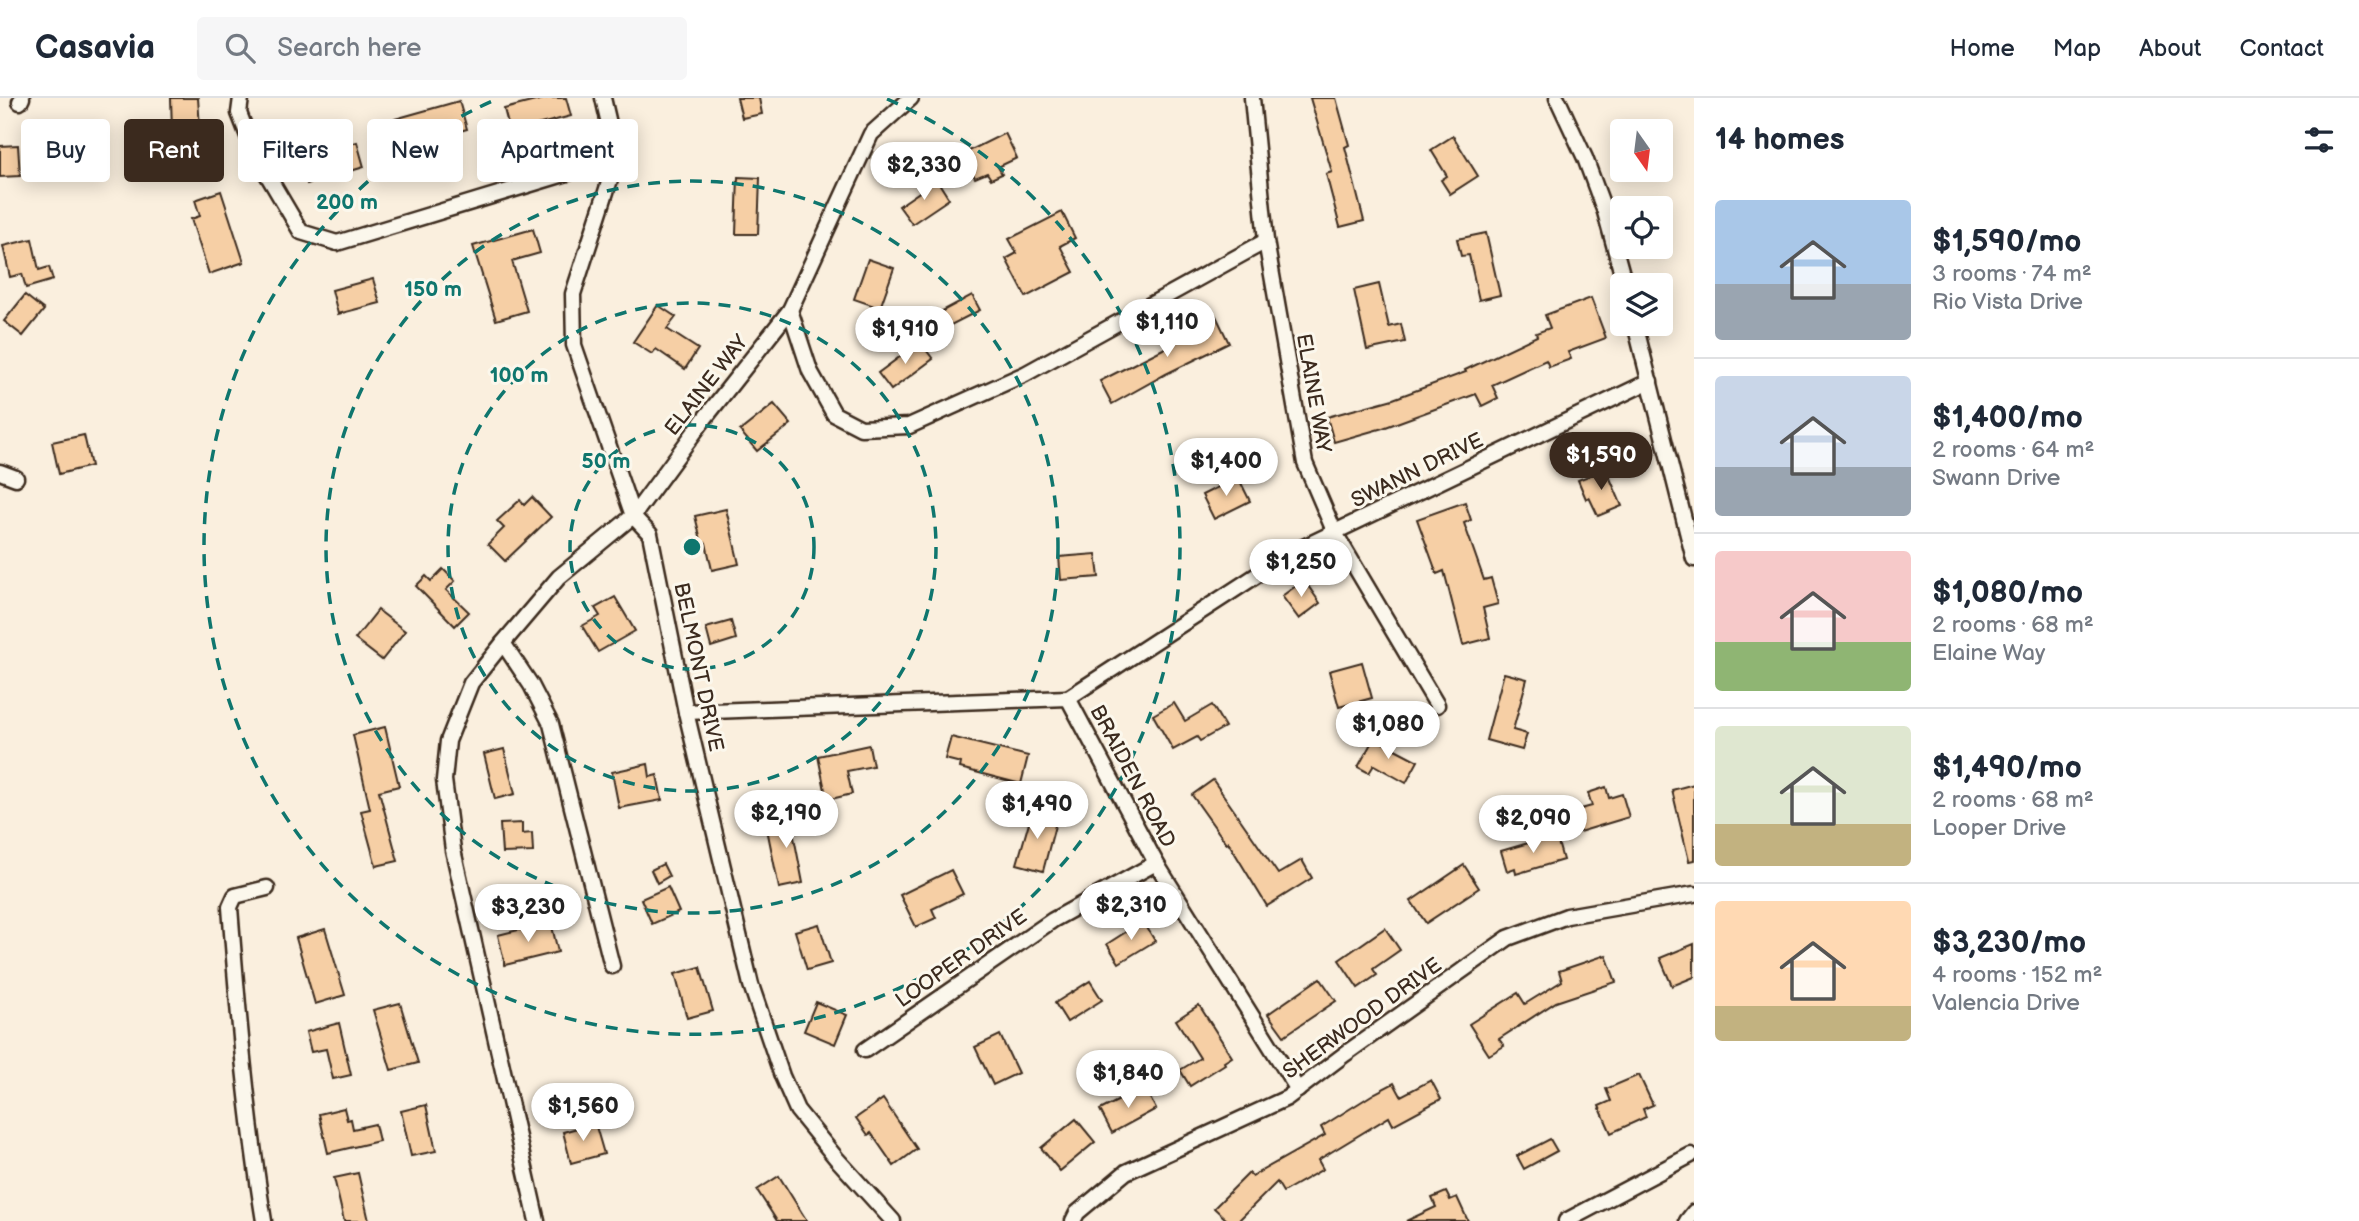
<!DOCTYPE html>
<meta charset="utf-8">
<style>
body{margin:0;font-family:"Balsamiq Sans",sans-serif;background:#f6f6f7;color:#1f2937;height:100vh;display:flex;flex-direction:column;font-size:26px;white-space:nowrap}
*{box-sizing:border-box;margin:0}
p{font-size:23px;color:#747a83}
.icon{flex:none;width:38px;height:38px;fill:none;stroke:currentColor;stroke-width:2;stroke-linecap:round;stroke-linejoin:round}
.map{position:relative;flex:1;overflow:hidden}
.panel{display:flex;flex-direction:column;background:#fff;width:665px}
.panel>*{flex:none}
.guide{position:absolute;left:21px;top:21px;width:665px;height:63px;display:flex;gap:14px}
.needle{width:46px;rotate:166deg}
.tools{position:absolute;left:1610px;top:21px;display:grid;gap:14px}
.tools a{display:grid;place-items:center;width:63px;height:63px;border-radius:7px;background:#fff;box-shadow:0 4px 18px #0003;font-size:35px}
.price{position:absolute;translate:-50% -60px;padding:0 16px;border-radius:24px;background:#fff;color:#222;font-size:23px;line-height:46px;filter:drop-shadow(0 2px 4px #0008)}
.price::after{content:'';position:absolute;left:50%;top:42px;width:21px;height:16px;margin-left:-10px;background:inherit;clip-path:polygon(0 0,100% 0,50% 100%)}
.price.current{background:#3b2a1e;color:#fff}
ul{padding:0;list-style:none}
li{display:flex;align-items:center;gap:21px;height:175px;padding:0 21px}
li+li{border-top:2px solid #e0e1e3}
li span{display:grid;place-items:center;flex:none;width:196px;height:140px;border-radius:7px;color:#555}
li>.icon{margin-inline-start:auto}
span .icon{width:84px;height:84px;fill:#fffc;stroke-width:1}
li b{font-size:30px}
h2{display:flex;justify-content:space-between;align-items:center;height:84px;padding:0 21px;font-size:30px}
.pill{padding:0 24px;border-radius:7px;background:#fff;box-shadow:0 4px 18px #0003;font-size:24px;line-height:63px}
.pill.current{background:#3b2a1e;color:#fff}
header{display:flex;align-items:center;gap:42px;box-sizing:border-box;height:98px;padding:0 35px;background:#fff;border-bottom:2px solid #e0e1e3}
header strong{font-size:33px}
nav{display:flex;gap:38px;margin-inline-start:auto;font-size:24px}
.search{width:490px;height:63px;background:#f6f6f7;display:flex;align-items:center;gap:18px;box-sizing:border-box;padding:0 24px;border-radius:7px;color:#747a83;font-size:26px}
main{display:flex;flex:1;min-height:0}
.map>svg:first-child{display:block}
.building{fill:#f6cfa5;stroke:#3b2a1e;stroke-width:2}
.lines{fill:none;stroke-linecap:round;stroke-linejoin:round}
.minor-casing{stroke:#3b2a1e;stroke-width:19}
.minor{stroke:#fbf7ec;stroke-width:14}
.ring{fill:none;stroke:#0f766e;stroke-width:3.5;stroke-dasharray:12 9}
.labels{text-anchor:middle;stroke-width:6;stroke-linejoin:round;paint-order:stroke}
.street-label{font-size:21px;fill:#3b2a1e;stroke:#fbf7ec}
.centre{fill:#0f766e;stroke:#fbf7ec;stroke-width:3.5}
.ring-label{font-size:21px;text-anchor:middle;font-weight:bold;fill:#0f766e;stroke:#fbf7ec;stroke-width:6;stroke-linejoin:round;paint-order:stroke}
</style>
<header>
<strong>Casavia</strong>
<div class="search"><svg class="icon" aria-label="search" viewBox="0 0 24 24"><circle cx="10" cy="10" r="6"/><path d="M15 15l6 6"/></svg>Search here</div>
<nav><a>Home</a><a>Map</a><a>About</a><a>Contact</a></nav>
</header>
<main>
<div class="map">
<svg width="1694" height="1123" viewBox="0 0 1694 1123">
<rect width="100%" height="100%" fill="#faefde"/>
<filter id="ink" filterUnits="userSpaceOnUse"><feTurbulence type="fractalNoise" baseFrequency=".0143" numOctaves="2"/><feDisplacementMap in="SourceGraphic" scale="14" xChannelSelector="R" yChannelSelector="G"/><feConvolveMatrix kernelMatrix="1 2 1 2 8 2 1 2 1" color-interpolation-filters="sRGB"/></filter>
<g filter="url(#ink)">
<g class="building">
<polygon points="171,0 198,0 200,30 172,32"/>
<polygon points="547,0 566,0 571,18 510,34 504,11"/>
<polygon points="737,0 759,0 762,16 742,20"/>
<polygon points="1310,0 1336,0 1349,47 1345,49 1364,123 1340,129 1326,76 1332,74"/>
<polygon points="459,3 467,31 403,49 395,21"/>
<polygon points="70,30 81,52 46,71 34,48"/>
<polygon points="1005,35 1017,60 998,69 1002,76 991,81 987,75 975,80 963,56"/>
<polygon points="1453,38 1478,78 1450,96 1441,82 1447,78 1431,52"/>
<polygon points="357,44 364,69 307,86 299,61"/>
<polygon points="18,47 20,78 0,79 0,48"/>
<polygon points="738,79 760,80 758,136 736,136"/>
<polygon points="937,82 949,101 912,126 899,108"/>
<polygon points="221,93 244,164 209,176 191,121 200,118 195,102"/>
<polygon points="1062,114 1075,140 1060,148 1074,174 1026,199 1006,161 1017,155 1009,141"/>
<polygon points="533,131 540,155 512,163 527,213 496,222 473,148"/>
<polygon points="1486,135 1500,197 1479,202 1469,157 1461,158 1457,141"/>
<polygon points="32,141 39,172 49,169 53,182 26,190 22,176 10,179 3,148"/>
<polygon points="868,161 894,170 880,210 854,201"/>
<polygon points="373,181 380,205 338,216 332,192"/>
<polygon points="1379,186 1389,229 1401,226 1405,244 1367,252 1354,192"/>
<polygon points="25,197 44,212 23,238 4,223"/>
<polygon points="972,197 980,212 943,231 935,217"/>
<polygon points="1591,200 1606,240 1568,254 1571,261 1549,269 1546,262 1492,287 1498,300 1482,308 1476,296 1383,330 1334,344 1327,319 1393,301 1466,274 1465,272 1537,238 1536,235 1550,230 1545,217"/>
<polygon points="658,207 676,219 667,231 698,251 685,271 656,251 652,256 633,244"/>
<polygon points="1216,218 1229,245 1166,276 1112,306 1100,283 1171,247 1168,241"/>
<polygon points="920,244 933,261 891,292 878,275"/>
<polygon points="774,306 791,326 757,353 740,333"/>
<polygon points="84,337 91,368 59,376 52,344"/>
<polygon points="1606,371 1622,408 1598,418 1589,399 1586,401 1578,382"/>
<polygon points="1238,379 1250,403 1214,421 1202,397"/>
<polygon points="532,399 551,419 505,463 488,446 504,430 497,423 520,402 524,407"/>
<polygon points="1465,404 1471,422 1464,425 1484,482 1491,480 1498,506 1483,510 1490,540 1463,547 1444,473 1437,476 1417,421"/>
<polygon points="726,411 739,466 712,472 706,445 702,446 695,418"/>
<polygon points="1096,456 1099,479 1061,482 1059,459"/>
<polygon points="443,471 455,483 446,492 469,514 455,528 416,488 426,478 431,483"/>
<polygon points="1304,482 1320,505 1299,521 1282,498"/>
<polygon points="615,499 635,533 598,554 582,528 600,518 595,510"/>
<polygon points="378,512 405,533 382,562 355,541"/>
<polygon points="731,523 736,541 711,549 706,530"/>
<polygon points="1362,564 1372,600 1339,609 1329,573"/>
<polygon points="1504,575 1527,581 1513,632 1527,636 1522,652 1486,642"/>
<polygon points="1174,605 1185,623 1212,607 1225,629 1200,643 1197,639 1173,652 1153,617"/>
<polygon points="385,629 399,688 379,693 398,763 376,768 361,713 370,711 353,637"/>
<polygon points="951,639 1028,658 1021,686 960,670 961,665 945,661"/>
<polygon points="1374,640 1418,663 1406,685 1374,667 1369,675 1358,669"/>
<polygon points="869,647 873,668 847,673 852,696 827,702 818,658"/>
<polygon points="504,651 515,696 495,701 484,656"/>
<polygon points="648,666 650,679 657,677 662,702 619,710 612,674"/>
<polygon points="1213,682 1278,776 1302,762 1312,780 1267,808 1228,744 1226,745 1192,697"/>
<polygon points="1694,686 1694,762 1689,763 1672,692"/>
<polygon points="1606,689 1609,700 1622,696 1629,719 1576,735 1570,714 1592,708 1588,695"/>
<polygon points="1032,714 1057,720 1043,773 1017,766"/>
<polygon points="803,718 806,732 793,734 803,785 779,790 766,726"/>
<polygon points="522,725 522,736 532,735 533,754 502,755 500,726"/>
<polygon points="1556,737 1563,762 1516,776 1515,770 1507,773 1501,753"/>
<polygon points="663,766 669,778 657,785 651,772"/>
<polygon points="1464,767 1479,790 1426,825 1411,803"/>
<polygon points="951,772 963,796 932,811 936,820 916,829 900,797"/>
<polygon points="668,789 679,814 652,826 641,801"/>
<polygon points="1143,823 1155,843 1119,865 1107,846"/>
<polygon points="551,824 558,854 505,867 498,837"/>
<polygon points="819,826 831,865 807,872 795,833"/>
<polygon points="1385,830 1400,852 1373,871 1377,877 1358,890 1339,862"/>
<polygon points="325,831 345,897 315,906 296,840"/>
<polygon points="1694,846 1694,879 1672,888 1660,860"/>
<polygon points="1606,857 1616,884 1556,904 1499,941 1504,948 1489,957 1469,926 1518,895 1525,906 1562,883 1559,873"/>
<polygon points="700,869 713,913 687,920 675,876"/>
<polygon points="1320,880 1336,903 1284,938 1268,916"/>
<polygon points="1090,883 1102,902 1067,924 1055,905"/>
<polygon points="816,904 847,917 835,946 804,933"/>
<polygon points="400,905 418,965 391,972 373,912"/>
<polygon points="1199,907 1232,959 1224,964 1225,966 1190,988 1180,972 1200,960 1176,922"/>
<polygon points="339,925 351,977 333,981 326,951 311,954 306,934"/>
<polygon points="1000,937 1018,975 993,987 975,949"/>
<polygon points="1639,977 1653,1007 1643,1011 1646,1019 1611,1035 1599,1008 1611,1003 1606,991"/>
<polygon points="1431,982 1441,1001 1393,1027 1389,1019 1318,1062 1323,1071 1283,1094 1277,1084 1238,1123 1228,1123 1214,1110 1249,1075 1252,1078 1325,1037 1321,1029 1375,995 1394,985 1401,998"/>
<polygon points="1144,989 1156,1011 1112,1035 1100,1012"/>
<polygon points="883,1001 917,1051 894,1068 871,1035 868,1037 856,1020"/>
<polygon points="426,1007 436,1053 411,1058 401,1013"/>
<polygon points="344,1010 347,1022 351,1021 353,1031 375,1026 379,1043 328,1055 319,1016"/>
<polygon points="1076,1021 1095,1044 1060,1073 1041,1050"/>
<polygon points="595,1025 604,1056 571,1065 563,1034"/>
<polygon points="1550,1041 1557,1053 1524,1071 1517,1058"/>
<polygon points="358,1075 369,1123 344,1123 334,1080"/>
<polygon points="779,1078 807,1123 777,1123 757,1092"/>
<polygon points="1446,1094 1450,1102 1457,1099 1468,1123 1406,1123 1436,1109 1432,1100"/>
</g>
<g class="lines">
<g class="minor-casing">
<g id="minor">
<polyline points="241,0 239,15 255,56 301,134 337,145 617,60"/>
<polyline points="603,0 617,60 573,196 574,247 633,418 650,436 686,614 751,887 782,978 797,1012 836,1060 893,1123"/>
<polyline points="1252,0 1266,143 1305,365 1335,435 1437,607"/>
<polyline points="1557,0 1585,60 1605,114 1625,187"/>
<polyline points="20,4 22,0"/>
<polyline points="790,212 810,273 834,316 861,330 909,328 1025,276 1266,143"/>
<polyline points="1635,226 1694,461"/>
<polyline points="0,374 16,380"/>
<polyline points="503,545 531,587 551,626 612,868"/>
<polyline points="1068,600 1291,455 1650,283"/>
<polyline points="686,614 1068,600 1156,765 1298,992"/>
<polyline points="865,952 1053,822 1156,765"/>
<path d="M264,1123c-17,-104 -26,-209 -34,-314l5,-11 32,-8"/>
<polyline points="537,1123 453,752 444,682 448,643 471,585 503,545 559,479 633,418 705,320 790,212 871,36 911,0"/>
<polyline points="1073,1123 1077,1115 1126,1074 1287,1000 1345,956 1508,840 1567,818 1694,796"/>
<polyline points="1566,1123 1691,1057"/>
<polyline points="1687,1123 1694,1114"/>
</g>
</g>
<use href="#minor" class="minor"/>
</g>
</g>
<g class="ring">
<circle cx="692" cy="449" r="122"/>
<circle cx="692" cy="449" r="244"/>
<circle cx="692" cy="449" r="366"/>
<path d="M887 1A488 488 0 1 1 497 1"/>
</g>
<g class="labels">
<g class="street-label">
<text transform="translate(706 287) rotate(-52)" y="7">ELAINE WAY</text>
<text transform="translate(1314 295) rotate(80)" y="7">ELAINE WAY</text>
<text transform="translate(1417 372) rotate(-26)" y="7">SWANN DRIVE</text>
<text transform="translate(699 569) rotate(78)" y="7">BELMONT DRIVE</text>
<text transform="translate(1133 678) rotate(62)" y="7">BRAIDEN ROAD</text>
<text transform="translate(961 860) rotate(-35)" y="7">LOOPER DRIVE</text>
<text transform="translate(1362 920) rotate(-36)" y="7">SHERWOOD DRIVE</text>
</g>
</g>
<circle cx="692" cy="449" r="10" class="centre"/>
<g class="ring-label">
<text x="347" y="111">200 m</text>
<text x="433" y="198">150 m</text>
<text x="519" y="284">100 m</text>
<text x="606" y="370">50 m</text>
</g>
</svg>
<div class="tools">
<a><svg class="needle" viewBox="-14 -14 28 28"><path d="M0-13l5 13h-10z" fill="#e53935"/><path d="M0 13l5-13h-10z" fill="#747a83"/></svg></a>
<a><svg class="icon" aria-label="locate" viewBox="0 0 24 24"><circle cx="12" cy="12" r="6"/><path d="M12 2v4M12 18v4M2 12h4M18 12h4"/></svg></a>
<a><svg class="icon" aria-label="layers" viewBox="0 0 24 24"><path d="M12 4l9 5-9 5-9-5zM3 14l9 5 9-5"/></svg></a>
</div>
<b class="price" style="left:924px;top:104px">$2,330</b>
<b class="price" style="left:1167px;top:261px">$1,110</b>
<b class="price" style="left:905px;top:268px">$1,910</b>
<b class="price current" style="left:1601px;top:394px">$1,590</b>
<b class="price" style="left:1226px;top:400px">$1,400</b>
<b class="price" style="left:1301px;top:501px">$1,250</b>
<b class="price" style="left:1388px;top:663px">$1,080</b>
<b class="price" style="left:1037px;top:743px">$1,490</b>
<b class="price" style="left:786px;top:752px">$2,190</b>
<b class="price" style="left:1533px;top:757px">$2,090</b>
<b class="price" style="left:1131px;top:844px">$2,310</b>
<b class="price" style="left:528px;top:846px">$3,230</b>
<b class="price" style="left:1128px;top:1012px">$1,840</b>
<b class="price" style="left:583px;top:1045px">$1,560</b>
<div class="guide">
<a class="pill">Buy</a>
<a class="pill current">Rent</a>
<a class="pill">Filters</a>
<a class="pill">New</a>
<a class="pill">Apartment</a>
</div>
</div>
<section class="panel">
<h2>14 homes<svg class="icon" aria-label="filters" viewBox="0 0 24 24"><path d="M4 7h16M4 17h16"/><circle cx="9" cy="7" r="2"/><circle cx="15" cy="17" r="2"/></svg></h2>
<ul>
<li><span style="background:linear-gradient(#a9c7e8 60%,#9aa5b1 0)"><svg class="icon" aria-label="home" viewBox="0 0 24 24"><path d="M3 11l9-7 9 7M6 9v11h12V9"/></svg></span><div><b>$1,590/mo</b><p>3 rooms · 74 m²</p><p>Rio Vista Drive</p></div></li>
<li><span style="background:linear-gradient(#c9d6e8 65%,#9aa5b1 0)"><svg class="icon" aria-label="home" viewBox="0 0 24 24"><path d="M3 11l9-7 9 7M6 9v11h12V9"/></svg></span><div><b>$1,400/mo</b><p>2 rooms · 64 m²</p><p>Swann Drive</p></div></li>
<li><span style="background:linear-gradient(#f6c9c9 65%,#8fb573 0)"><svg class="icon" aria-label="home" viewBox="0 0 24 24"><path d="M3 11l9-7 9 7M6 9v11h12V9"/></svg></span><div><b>$1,080/mo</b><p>2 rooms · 68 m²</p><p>Elaine Way</p></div></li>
<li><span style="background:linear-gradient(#dfe7d0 70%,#c2b280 0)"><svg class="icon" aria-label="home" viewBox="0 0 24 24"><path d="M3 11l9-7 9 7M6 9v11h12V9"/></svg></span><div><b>$1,490/mo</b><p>2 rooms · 68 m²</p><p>Looper Drive</p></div></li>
<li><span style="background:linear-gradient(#ffd9b3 75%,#c2b280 0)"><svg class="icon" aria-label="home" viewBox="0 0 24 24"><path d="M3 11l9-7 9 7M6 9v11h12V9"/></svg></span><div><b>$3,230/mo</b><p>4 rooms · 152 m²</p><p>Valencia Drive</p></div></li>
</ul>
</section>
</main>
